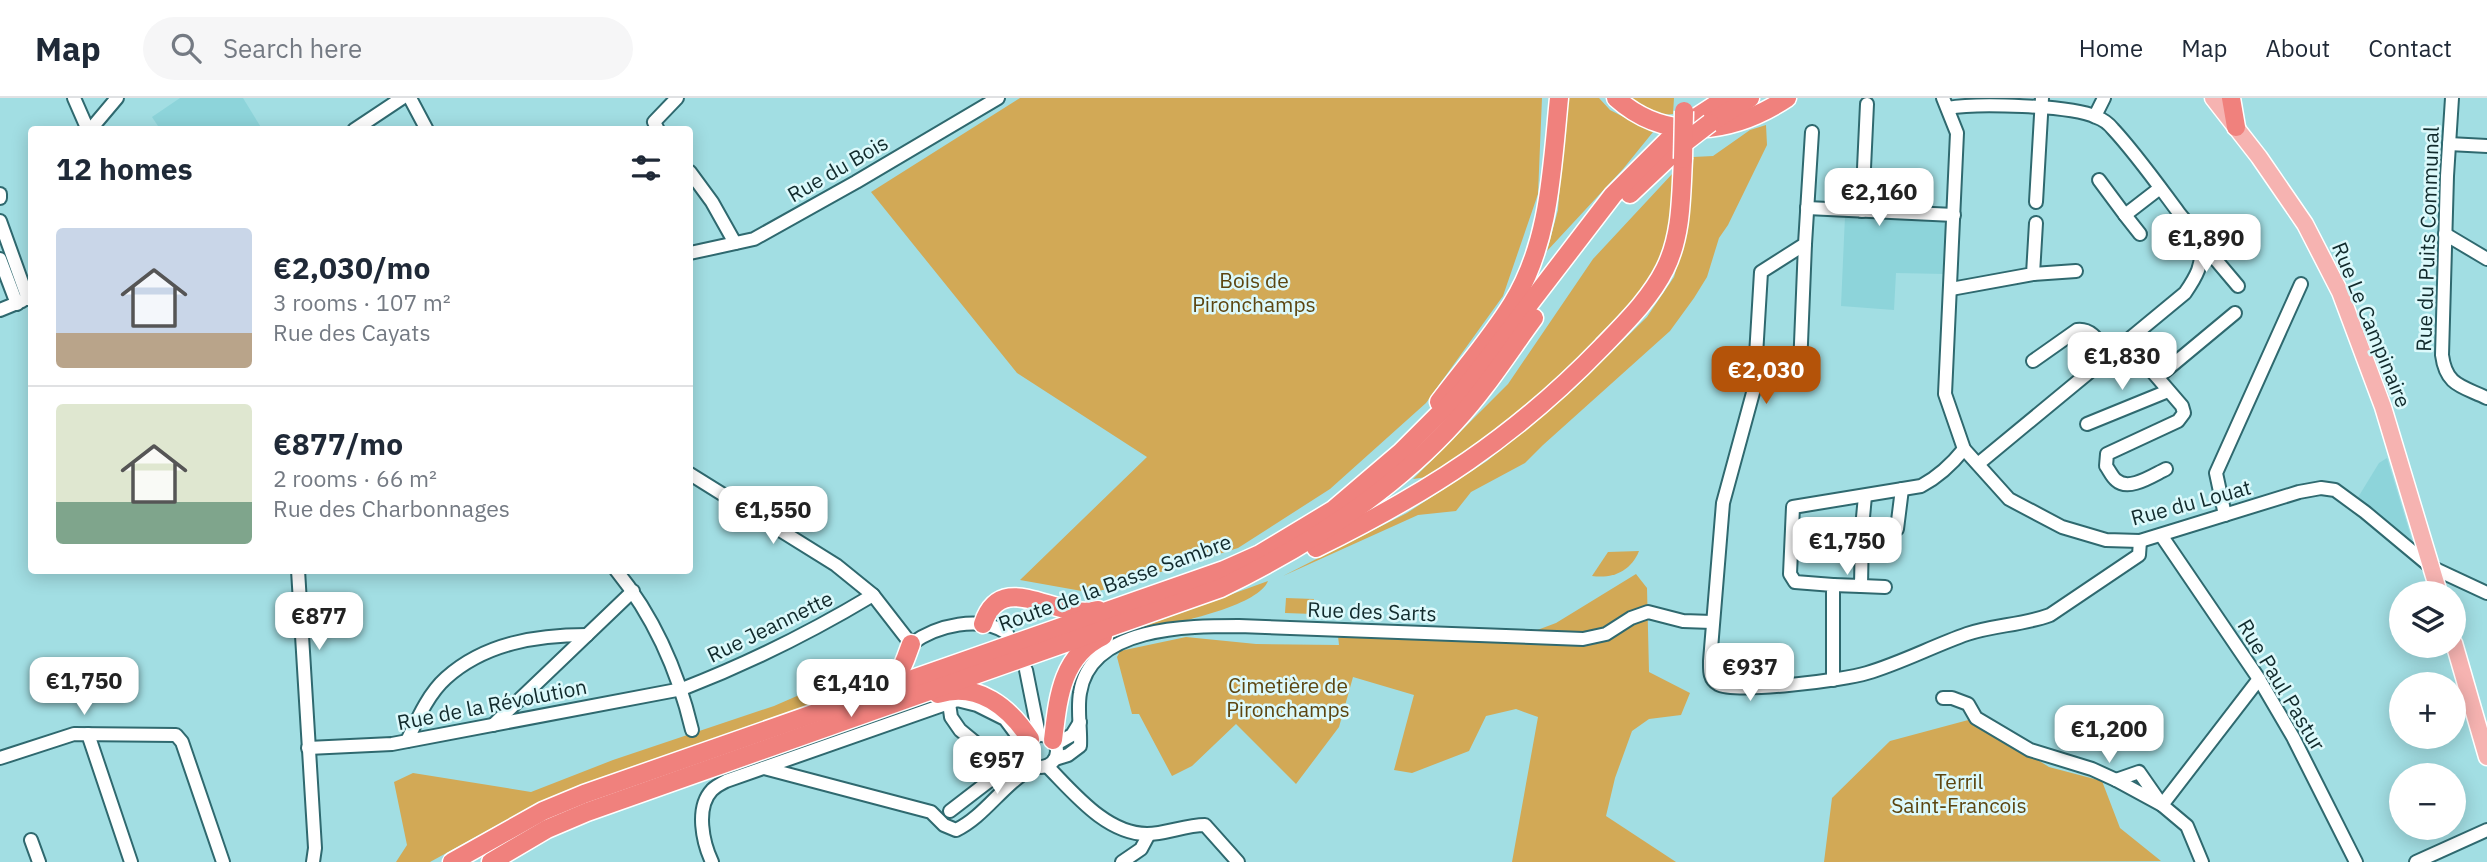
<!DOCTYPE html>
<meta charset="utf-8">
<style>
body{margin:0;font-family:"IBM Plex Sans",sans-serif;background:#f6f6f7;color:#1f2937;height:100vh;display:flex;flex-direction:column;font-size:26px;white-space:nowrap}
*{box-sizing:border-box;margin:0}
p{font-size:23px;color:#747a83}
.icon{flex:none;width:38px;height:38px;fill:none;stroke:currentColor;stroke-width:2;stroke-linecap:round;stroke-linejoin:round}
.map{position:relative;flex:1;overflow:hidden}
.sheet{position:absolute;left:28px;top:28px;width:665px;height:448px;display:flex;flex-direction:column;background:#fff;border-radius:7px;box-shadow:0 4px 18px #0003}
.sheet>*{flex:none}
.buttons{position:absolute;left:2389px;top:483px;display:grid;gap:14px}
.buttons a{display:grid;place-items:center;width:77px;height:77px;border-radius:50%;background:#fff;box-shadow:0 4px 18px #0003;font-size:35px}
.price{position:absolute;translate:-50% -60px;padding:0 16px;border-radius:14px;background:#fff;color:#222;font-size:23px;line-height:46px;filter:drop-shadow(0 2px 4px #0008)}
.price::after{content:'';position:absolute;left:50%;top:42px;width:21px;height:16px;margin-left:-10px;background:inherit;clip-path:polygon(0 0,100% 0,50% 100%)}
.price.selected{background:#b45309;color:#fff}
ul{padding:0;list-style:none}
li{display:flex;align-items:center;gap:21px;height:175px;padding:0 28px}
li+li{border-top:2px solid #e0e1e3}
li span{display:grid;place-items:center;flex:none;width:196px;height:140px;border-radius:7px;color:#555}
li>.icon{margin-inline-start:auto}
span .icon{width:84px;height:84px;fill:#fffc;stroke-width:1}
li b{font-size:30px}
h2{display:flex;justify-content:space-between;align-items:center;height:84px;padding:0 28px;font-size:30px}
header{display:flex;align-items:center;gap:42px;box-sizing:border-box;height:98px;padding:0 35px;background:#fff;border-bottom:2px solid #e0e1e3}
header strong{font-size:33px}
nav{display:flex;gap:38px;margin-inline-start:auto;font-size:24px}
.search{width:490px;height:63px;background:#f6f6f7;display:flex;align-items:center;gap:18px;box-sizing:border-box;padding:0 24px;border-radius:38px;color:#747a83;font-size:26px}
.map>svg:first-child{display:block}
.built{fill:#8dd4da}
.green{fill:#d2a956}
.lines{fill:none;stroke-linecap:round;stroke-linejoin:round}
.minor-casing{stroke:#2f696f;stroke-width:16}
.major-casing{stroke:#fff;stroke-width:19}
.highway-casing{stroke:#fff;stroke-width:21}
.minor{stroke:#fff;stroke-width:12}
.major{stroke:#f6b3b1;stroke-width:16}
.highway{stroke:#f0817d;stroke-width:18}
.highway-bridge-casing{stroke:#fff;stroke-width:21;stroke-linecap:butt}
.highway-bridge{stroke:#f0817d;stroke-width:18}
.labels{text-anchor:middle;stroke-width:5;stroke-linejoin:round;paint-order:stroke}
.street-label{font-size:21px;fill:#112a2c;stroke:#dcf9fb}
.park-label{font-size:21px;fill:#5c4510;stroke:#dcf9fb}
</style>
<header>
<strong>Map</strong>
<div class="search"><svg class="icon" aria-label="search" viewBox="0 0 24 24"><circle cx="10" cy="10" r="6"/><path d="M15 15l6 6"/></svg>Search here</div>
<nav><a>Home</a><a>Map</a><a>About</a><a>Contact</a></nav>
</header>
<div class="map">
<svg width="2487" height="764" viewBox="0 0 2487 764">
<rect width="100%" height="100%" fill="#a2dee3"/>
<g class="built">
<polygon points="180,0 243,0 262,31 160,31 152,19"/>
<polygon points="1845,118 1943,122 1948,132 1945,176 1896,175 1894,212 1841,208"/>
<polygon points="2387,360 2412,442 2408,444 2357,401 2379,365"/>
</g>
<g class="green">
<polygon points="1020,0 1542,0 1538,96 1503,198 1426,305 1330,391 1238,450 1093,495 1020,482 1147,359 1017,275 871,94"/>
<polygon points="1566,0 1599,0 1610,12 1653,34 1623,71 1547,153 1558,112"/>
<polygon points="1627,0 1674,0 1673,16 1650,18"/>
<polygon points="1766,27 1767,47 1728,127 1719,140 1707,179 1694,200 1670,233 1543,347 1525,365 1471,394 1456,413 1418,417 1283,478 1407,415 1487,363 1575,290 1647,219 1674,179 1687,133 1693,59 1713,58 1750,32"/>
<polygon points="1673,75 1669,125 1662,160 1626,214 1546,294 1434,378 1413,381 1508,286 1593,161"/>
<path d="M1639,453c-8,20 -26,28 -47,25l16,-24z"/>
<polygon points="1636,476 1647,490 1649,574 1690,595 1681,617 1649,621 1632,633 1615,680 1606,718 1676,764 1512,764 1538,619 1516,611 1486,618 1469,653 1412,675 1394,672 1414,597 1353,579 1339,629 1296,686 1236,626 1192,668 1172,678 1139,616 1132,616 1117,559 1120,553 1186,539 1256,546 1339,547 1338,538 1511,542 1556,525"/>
<path d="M1268,483c-10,24 -79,38 -103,45 -21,6 -42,15 -63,22l4,-8z"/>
<polygon points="1286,500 1314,501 1313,516 1285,515"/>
<polygon points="868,567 878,569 881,575 875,585 536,706 430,764 396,764 407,747 394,684 413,675 531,694 613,662 774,608"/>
<polygon points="1972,621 2049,669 2102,683 2120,730 2161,763 1824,764 1832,700 1890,643"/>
</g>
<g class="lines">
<g class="minor-casing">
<g id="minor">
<polyline points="74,0 88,32"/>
<polyline points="410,0 427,32"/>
<polyline points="1943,0 1957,35 1945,296 1964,351 2009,401 2062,429 2106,442 2140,443 2299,394 2321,390 2335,392 2365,414 2431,469 2487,495"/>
<path d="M2452,0l-5,78 -5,179c4,31 20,31 45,43"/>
<path d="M1948,10c27,-5 123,-3 148,9 6,2 13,7 17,12 24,26 45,56 66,84 7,9 18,20 21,31 4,20 -4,33 -15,49l-207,171"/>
<polyline points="2095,18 2104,0"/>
<polyline points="90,32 117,0"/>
<polyline points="354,32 402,0"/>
<polyline points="658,32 654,24 677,0"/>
<path d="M1812,34l-7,112 -44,28 -7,117 -31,114 -13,158c0,9 -1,18 8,23 17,10 127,-4 149,-11 34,-10 66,-27 100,-39 27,-9 56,-9 83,-19l89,-60 1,-14"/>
<polyline points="2449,46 2487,48"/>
<polyline points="690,74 712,104 735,145"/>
<polyline points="2099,82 2125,117 2160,90"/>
<polyline points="0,96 0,100"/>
<polyline points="2036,104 2042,0"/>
<polyline points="1807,110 1954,117"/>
<polyline points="1862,113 1867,6"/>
<polyline points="2125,117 2140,136"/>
<polyline points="0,123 28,201"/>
<polyline points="2445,136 2487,161"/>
<polyline points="2200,143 2238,188"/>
<polyline points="690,155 754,141 856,84 998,0"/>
<polyline points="0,161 17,206"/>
<polyline points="2033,176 2076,173"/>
<polyline points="1951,191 2033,176 2036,125"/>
<polyline points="0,212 22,203"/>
<path d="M2126,243l56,65 2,7 -6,8 -71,33 -1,12c3,4 6,11 10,14 13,12 37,-5 50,-11"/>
<path d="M2033,263l44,-31c16,-2 23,14 32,25"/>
<polyline points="1800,270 1805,146"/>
<polyline points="2158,279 2235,215"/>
<polyline points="2087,326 2168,293"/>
<path d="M690,376l146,91 37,30 38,49c26,-19 69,-29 96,-11"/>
<polyline points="2225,417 2216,375 2301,186"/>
<polyline points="1862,430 1897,431 1902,391"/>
<polyline points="2161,437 2259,581 2293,639 2356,764"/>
<polyline points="298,472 315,750 313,764"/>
<path d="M616,472c39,48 62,101 76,160"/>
<polyline points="1833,487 1861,488 1862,430 1865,398"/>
<polyline points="1861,488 1885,489"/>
<polyline points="1026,572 1039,637"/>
<path d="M1833,582v-95l-38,-3 -5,-8 3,-67 128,-21c17,-9 31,-22 43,-37"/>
<polyline points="1943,600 1952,600 1968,606 1976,620 2030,652 2092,671 2116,682"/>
<polyline points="949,605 951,619 960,632 1006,670"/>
<polyline points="493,627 633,493"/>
<polyline points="88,636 131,764"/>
<circle cx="1041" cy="653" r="16"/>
<path d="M407,643c10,-21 21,-47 39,-63 39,-35 91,-43 141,-43"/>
<polyline points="1056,646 1072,637 1080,624"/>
<path d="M308,650l84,-4 290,-55c65,-25 131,-58 191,-94"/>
<polyline points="0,660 74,636 176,637 182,644 223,764"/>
<path d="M1055,661l13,-4 12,-9c1,-17 -3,-36 0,-53 10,-67 109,-67 159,-67l344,13 23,-5 25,-16 17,-6 35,9 29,1"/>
<path d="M1047,668c26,26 59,68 100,68 19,0 38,-9 58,-9l33,37"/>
<path d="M764,670l167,44 13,13 12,5c31,-15 49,-50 81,-64"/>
<polygon points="2139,674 2162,707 2116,682"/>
<polyline points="950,713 1006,670 1026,658"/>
<polyline points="31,742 39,764"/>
<path d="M712,764c-9,-19 -17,-54 0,-72 3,-3 10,-7 14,-9l231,-81 20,5 28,14 21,28"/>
<polyline points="1122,764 1141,751 1149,736"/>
<polyline points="2202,764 2187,728 2162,707 2259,581"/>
<polyline points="2416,764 2487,732"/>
</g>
</g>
<g class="major-casing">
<g id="major">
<polyline points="2213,0 2259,59 2305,126 2340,194 2383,309 2439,495"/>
<polyline points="2454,545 2487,659"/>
</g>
</g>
<g class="highway-casing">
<g id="highway">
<path d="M1616,0c51,46 118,35 171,0"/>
<polyline points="2231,0 2236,29"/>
<polyline points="1692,22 1726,0"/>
<polyline points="1710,25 1750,0"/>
<polyline points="1630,96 1684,45"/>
<path d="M1439,304c24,-32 52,-64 73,-98 38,-61 40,-136 47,-206"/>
<path d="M1316,450c112,-55 198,-110 286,-201 23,-24 48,-48 63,-78 17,-34 16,-73 18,-110"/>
<path d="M983,526c19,-58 74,-2 115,-14"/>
<path d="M882,586c20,-7 22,-22 29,-40"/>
<path d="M938,596c40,-13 72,14 92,45"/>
<path d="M1053,642c5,-41 8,-84 50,-104"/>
<polyline points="452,764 543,713 584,696 1224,472 1260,456 1333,412 1401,354 1465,290 1613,97 1668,42"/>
<path d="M491,764l56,-33 40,-17 634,-224c86,-42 170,-95 235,-167 29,-31 53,-69 78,-103"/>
</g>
</g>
<use href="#minor" class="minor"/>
<use href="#major" class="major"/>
<use href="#highway" class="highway"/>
<g class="highway-bridge-casing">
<g id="highway-bridge">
<polyline points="1684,45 1710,25"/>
<polyline points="1683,61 1684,13"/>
</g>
</g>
<use href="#highway-bridge" class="highway-bridge"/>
</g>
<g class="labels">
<g class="street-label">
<text transform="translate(838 71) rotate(-30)" y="7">Rue du Bois</text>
<text transform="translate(2428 141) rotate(-88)" y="7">Rue du Puits Communal</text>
<text transform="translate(2371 227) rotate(68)" y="7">Rue Le Campinaire</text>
<text transform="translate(2191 405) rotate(-15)" y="7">Rue du Louat</text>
<text transform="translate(1115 485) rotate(-20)" y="7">Route de la Basse Sambre</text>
<text transform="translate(1372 514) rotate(2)" y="7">Rue des Sarts</text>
<text transform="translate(770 529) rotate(-26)" y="7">Rue Jeannette</text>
<text transform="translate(2281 587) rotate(59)" y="7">Rue Paul Pastur</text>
<text transform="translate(492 607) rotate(-11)" y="7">Rue de la Révolution</text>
</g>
<g class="park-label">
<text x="1254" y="190">Bois de<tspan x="1254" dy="24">Pironchamps</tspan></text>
<text x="1288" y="595">Cimetière de<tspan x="1288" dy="24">Pironchamps</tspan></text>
<text x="1959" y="691">Terril<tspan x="1959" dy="24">Saint-Francois</tspan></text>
</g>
</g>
</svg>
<div class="buttons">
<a><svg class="icon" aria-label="layers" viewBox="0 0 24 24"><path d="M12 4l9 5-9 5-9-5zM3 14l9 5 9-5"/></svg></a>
<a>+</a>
<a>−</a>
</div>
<b class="price" style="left:1879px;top:130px">€2,160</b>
<b class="price" style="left:2206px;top:176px">€1,890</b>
<b class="price" style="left:2122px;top:294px">€1,830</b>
<b class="price selected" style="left:1766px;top:308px">€2,030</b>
<b class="price" style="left:773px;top:448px">€1,550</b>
<b class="price" style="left:1847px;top:479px">€1,750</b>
<b class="price" style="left:319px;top:554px">€877</b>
<b class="price" style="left:1750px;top:605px">€937</b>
<b class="price" style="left:84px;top:619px">€1,750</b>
<b class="price" style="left:851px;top:621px">€1,410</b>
<b class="price" style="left:2109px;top:667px">€1,200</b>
<b class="price" style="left:997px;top:698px">€957</b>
<section class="sheet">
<h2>12 homes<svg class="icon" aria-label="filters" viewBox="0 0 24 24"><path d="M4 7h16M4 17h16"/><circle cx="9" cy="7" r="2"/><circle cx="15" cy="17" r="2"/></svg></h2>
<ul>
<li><span style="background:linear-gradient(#c9d6e8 75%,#b9a48a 0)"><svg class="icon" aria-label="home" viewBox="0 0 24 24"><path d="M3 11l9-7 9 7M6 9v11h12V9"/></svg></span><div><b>€2,030/mo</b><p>3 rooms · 107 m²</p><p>Rue des Cayats</p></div></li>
<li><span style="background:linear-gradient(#dfe7d0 70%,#7fa58c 0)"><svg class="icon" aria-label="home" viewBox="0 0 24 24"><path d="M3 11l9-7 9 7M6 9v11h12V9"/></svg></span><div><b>€877/mo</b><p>2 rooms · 66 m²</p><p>Rue des Charbonnages</p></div></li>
</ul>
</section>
</div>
